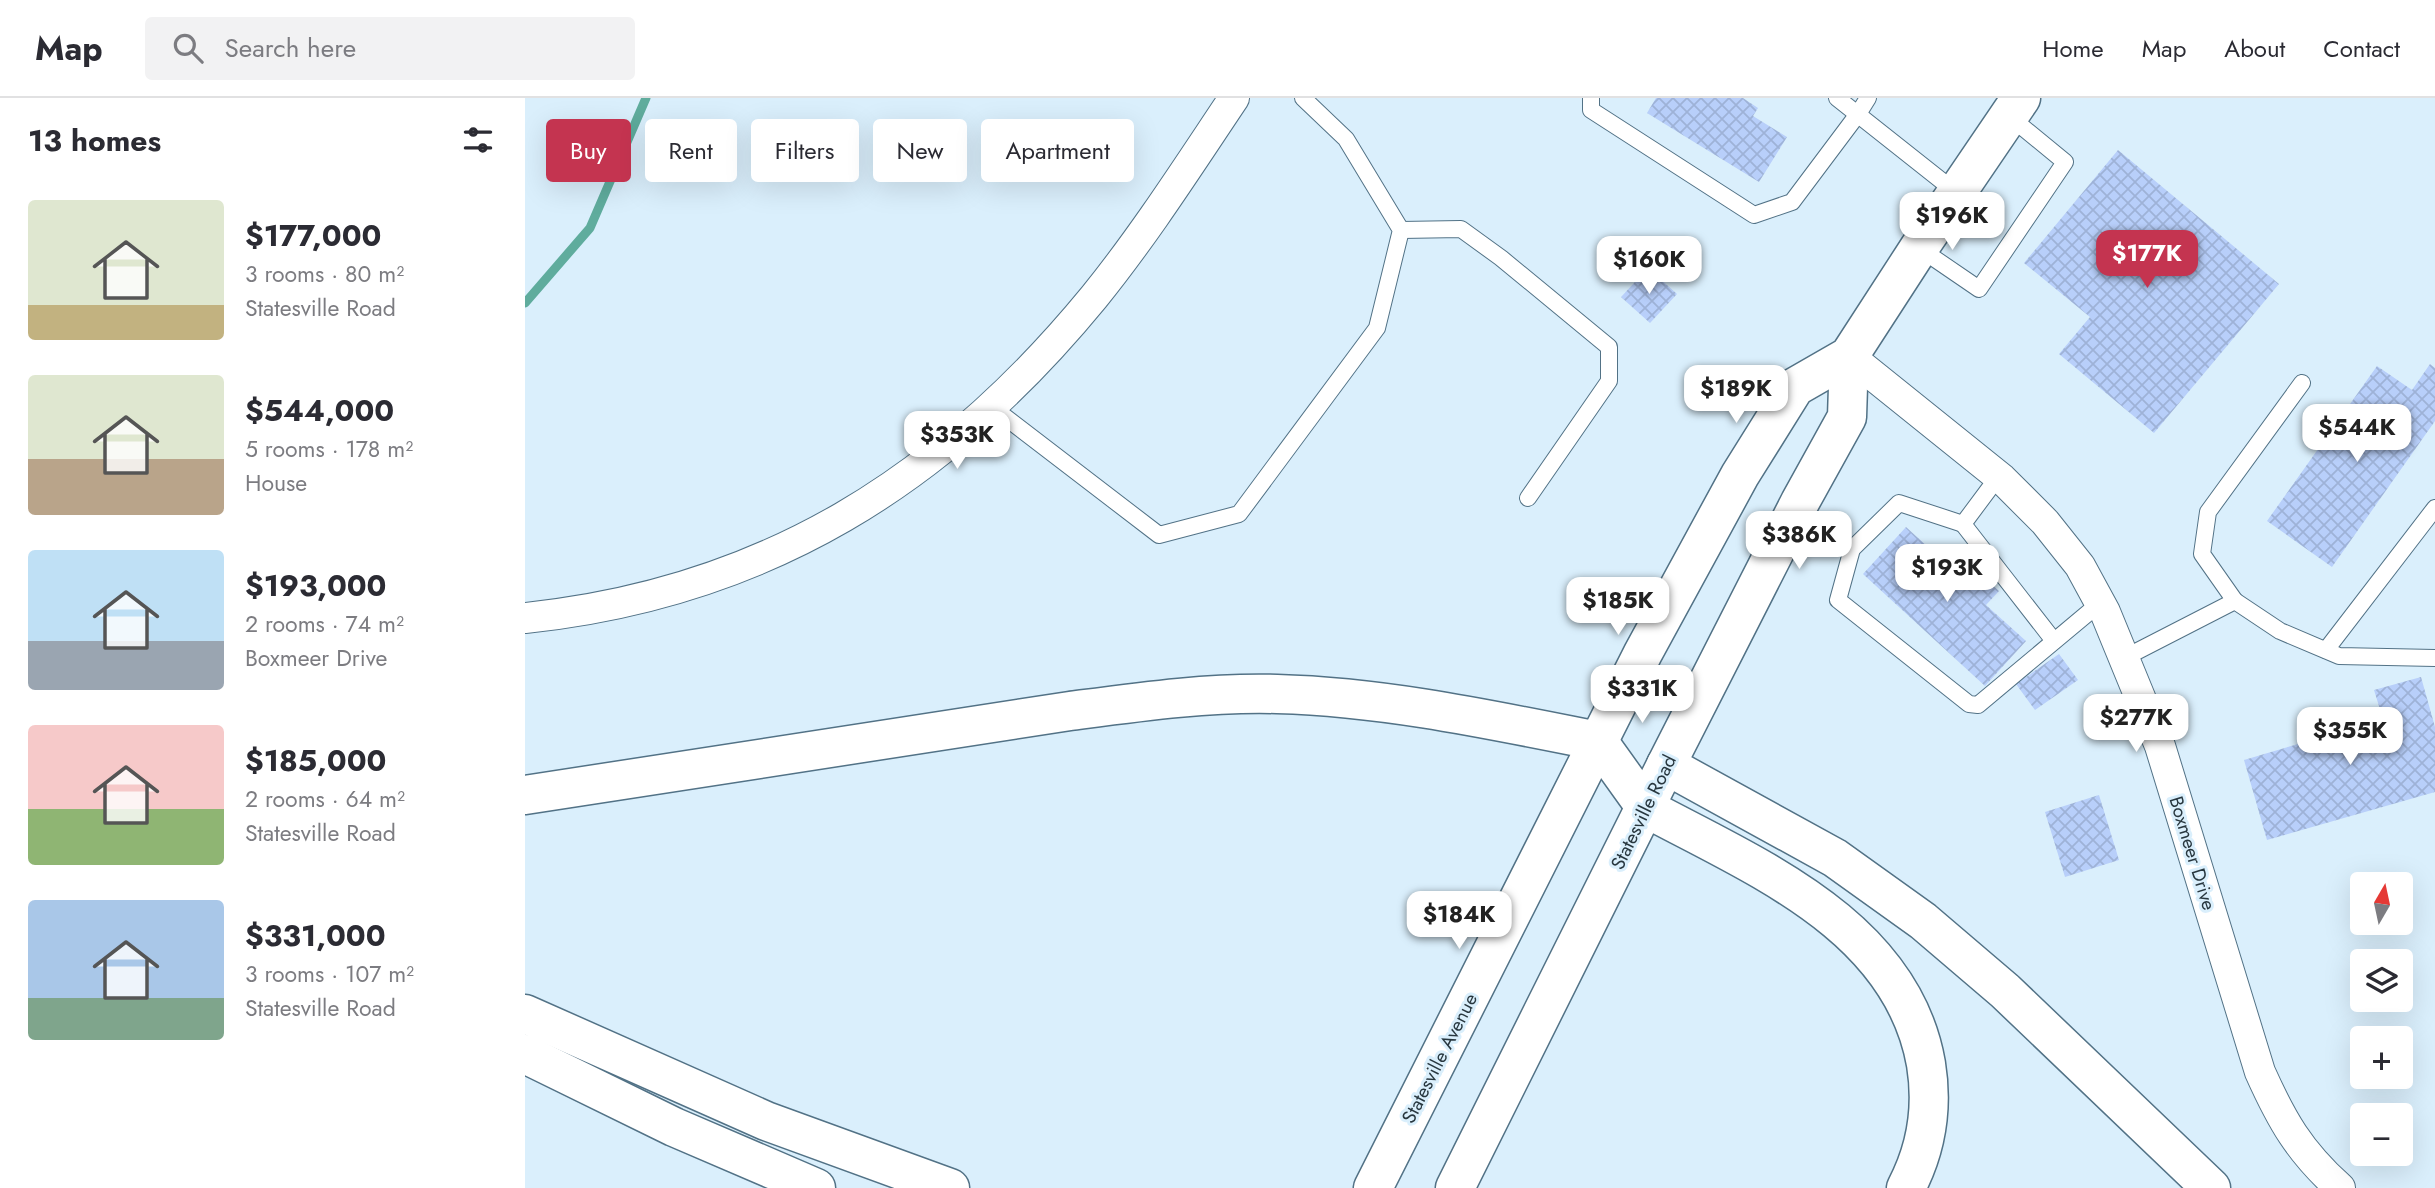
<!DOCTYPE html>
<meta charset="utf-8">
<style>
body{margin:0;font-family:Jost,sans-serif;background:#f2f2f3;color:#2b2b33;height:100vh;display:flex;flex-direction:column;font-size:26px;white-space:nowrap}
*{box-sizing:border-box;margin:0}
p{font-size:23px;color:#7c7c81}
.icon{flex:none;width:38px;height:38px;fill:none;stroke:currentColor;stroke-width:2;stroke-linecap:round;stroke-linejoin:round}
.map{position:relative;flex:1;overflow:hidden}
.drawer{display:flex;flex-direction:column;background:#fff;width:525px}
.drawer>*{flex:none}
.banner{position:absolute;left:21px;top:21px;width:665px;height:63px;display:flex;gap:14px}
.needle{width:46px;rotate:9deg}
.fabs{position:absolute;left:1825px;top:774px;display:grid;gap:14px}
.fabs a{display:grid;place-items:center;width:63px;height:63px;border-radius:7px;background:#fff;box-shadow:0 7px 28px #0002;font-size:35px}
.price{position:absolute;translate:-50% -60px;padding:0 16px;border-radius:14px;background:#fff;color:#222;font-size:23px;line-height:46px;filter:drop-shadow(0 2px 4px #0008)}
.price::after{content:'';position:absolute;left:50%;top:42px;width:21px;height:16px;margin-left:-10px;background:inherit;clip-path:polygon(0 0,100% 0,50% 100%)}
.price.selected{background:#c43450;color:#fff}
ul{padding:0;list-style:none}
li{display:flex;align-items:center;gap:21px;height:175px;padding:0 28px}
li span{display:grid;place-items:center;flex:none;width:196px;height:140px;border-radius:7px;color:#555}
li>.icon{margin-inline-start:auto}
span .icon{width:84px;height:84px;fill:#fffc;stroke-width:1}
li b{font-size:30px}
h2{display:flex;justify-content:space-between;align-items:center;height:84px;padding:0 28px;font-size:30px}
.chip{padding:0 24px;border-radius:7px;background:#fff;box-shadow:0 7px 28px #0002;font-size:24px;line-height:63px}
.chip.selected{background:#c43450;color:#fff}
header{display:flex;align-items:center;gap:42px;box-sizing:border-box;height:98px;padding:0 35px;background:#fff;border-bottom:2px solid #e1e1e2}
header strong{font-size:33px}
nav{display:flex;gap:38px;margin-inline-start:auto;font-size:24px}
.search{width:490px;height:63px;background:#f2f2f3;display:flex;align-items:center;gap:18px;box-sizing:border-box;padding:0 24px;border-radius:7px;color:#7c7c81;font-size:26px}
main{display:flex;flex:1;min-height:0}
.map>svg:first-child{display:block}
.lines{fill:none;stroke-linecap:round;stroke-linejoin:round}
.stream{stroke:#5fac9d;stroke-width:9}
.building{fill:url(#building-cross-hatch)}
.lane-casing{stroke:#527286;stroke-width:18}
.street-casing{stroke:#527286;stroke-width:32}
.secondary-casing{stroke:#527286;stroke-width:41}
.highway-casing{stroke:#527286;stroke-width:41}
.lane{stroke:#fff;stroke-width:16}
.street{stroke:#fff;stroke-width:30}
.secondary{stroke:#fff;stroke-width:38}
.highway{stroke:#fff;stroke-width:38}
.labels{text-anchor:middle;stroke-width:6;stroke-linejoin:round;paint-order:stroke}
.street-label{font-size:19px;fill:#28373f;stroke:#daeffc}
</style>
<header>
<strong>Map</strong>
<div class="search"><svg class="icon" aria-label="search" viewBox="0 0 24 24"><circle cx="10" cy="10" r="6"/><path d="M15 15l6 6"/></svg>Search here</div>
<nav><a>Home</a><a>Map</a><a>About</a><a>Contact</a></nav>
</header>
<main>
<section class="drawer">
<h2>13 homes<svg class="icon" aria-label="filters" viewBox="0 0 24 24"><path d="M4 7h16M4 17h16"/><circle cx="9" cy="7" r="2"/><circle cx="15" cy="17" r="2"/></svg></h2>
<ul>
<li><span style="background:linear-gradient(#dfe7d0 75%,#c2b280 0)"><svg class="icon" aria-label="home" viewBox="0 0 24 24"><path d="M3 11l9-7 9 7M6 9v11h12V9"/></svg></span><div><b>$177,000</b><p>3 rooms · 80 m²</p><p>Statesville Road</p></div></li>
<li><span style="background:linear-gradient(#dfe7d0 60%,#b9a48a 0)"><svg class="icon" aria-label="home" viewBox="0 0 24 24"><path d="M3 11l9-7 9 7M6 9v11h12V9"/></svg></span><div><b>$544,000</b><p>5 rooms · 178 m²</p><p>House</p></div></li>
<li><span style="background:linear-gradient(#bfe0f5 65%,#9aa5b1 0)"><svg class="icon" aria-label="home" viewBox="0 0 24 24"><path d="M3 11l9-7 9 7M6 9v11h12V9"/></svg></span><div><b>$193,000</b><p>2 rooms · 74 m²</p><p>Boxmeer Drive</p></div></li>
<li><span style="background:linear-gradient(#f6c9c9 60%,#8fb573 0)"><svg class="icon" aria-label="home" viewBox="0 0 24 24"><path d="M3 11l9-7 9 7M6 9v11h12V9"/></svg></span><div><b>$185,000</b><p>2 rooms · 64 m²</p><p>Statesville Road</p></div></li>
<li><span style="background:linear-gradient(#a9c7e8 70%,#7fa58c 0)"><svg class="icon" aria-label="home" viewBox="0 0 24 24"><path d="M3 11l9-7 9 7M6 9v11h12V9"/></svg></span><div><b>$331,000</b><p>3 rooms · 107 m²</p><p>Statesville Road</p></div></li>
</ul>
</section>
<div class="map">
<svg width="1910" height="1090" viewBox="0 0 1910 1090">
<defs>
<pattern id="building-cross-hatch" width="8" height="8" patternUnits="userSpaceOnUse" patternTransform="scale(1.75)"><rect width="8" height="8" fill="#b8cffa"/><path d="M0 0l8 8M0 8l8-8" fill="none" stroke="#9eb2d7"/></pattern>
</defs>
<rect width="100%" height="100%" fill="#daeffc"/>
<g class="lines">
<polyline class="stream" points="0,205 65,130 121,0"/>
</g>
<g class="building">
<polygon points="1131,0 1218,0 1233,10 1228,18 1262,39 1234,84 1122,15"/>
<polygon points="1593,52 1754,186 1629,335 1534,256 1565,219 1499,165"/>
<polygon points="1123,170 1152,196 1125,225 1096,199"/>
<polygon points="1905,266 1910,270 1910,323 1807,469 1742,423 1852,268 1887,292"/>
<polygon points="1381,429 1425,469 1435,458 1474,493 1461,507 1501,543 1460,588 1338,476"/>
<polygon points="1534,556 1553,582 1510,612 1491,586"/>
<polygon points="1896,579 1910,629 1910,694 1742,742 1719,662 1858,621 1849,592"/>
<polygon points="1574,697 1594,762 1540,779 1520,714"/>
</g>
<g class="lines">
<g class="lane-casing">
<g id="lane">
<polyline points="1066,0 1066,12 1229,117 1267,104 1333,16 1343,0"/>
<polyline points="1312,0 1432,95"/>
<polyline points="876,132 936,131 976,160 1084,249 1084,283 1003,400"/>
<polyline points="1394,150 1454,191 1540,64 1484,18"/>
<polyline points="467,309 634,437 714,416 852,230 876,132 821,41 778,0"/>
<polyline points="1473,379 1438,426 1374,405 1327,451 1313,502 1444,606 1453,607 1575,505"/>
<polyline points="1438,426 1529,543"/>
<polyline points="1710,503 1677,456 1683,414 1777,285"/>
<polyline points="1801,552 1910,410"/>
<polyline points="1599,560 1710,503 1755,533 1814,558 1910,560"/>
</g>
</g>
<g class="street-casing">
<g id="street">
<path d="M1324,258l153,123 43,43 35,44 25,46 55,134 100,326c22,49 39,79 80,116"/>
<path d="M0,520c240,-25 418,-137 569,-321 51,-63 95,-132 140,-199"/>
</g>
</g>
<g class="secondary-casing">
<g id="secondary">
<polyline points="1073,643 1121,710"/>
<polyline points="848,1090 1118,555 1215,377 1270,289 1324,258 1394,150 1496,0"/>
<polyline points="930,1090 1141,667 1275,404 1322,319 1324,258"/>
</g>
</g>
<g class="highway-casing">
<g id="highway">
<polyline points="1141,667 1310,760 1398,823 1480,893 1686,1090"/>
<path d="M0,697l545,-84c68,-9 138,-19 207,-17 109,3 215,26 321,47"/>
<path d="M1121,710c110,59 256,118 280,256 7,43 0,86 -20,124"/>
<polyline points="0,916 241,1023 425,1090"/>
<polyline points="0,956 149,1029 291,1090"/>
</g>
</g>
<use href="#lane" class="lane"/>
<use href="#street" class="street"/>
<use href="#secondary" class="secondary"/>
<use href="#highway" class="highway"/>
</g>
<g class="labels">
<g class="street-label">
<text transform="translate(1118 714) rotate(-64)" y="7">Statesville Road</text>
<text transform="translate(1668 755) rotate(73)" y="7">Boxmeer Drive</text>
<text transform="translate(914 960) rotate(-63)" y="7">Statesville Avenue</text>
</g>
</g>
</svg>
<div class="fabs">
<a><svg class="needle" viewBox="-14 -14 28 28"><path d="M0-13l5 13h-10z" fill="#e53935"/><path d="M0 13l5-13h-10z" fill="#7c7c81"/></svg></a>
<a><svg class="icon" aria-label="layers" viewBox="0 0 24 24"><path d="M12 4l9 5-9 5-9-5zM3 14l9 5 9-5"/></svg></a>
<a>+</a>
<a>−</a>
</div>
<b class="price" style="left:1427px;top:154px">$196K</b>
<b class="price selected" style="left:1622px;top:192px">$177K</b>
<b class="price" style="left:1124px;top:198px">$160K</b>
<b class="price" style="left:1211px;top:327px">$189K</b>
<b class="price" style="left:1832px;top:366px">$544K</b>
<b class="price" style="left:432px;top:373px">$353K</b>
<b class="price" style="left:1274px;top:473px">$386K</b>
<b class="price" style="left:1422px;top:506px">$193K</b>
<b class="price" style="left:1093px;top:539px">$185K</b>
<b class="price" style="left:1117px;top:627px">$331K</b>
<b class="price" style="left:1611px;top:656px">$277K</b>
<b class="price" style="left:1825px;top:669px">$355K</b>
<b class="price" style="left:934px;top:853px">$184K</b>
<div class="banner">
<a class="chip selected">Buy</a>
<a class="chip">Rent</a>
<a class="chip">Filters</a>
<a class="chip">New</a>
<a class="chip">Apartment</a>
</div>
</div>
</main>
